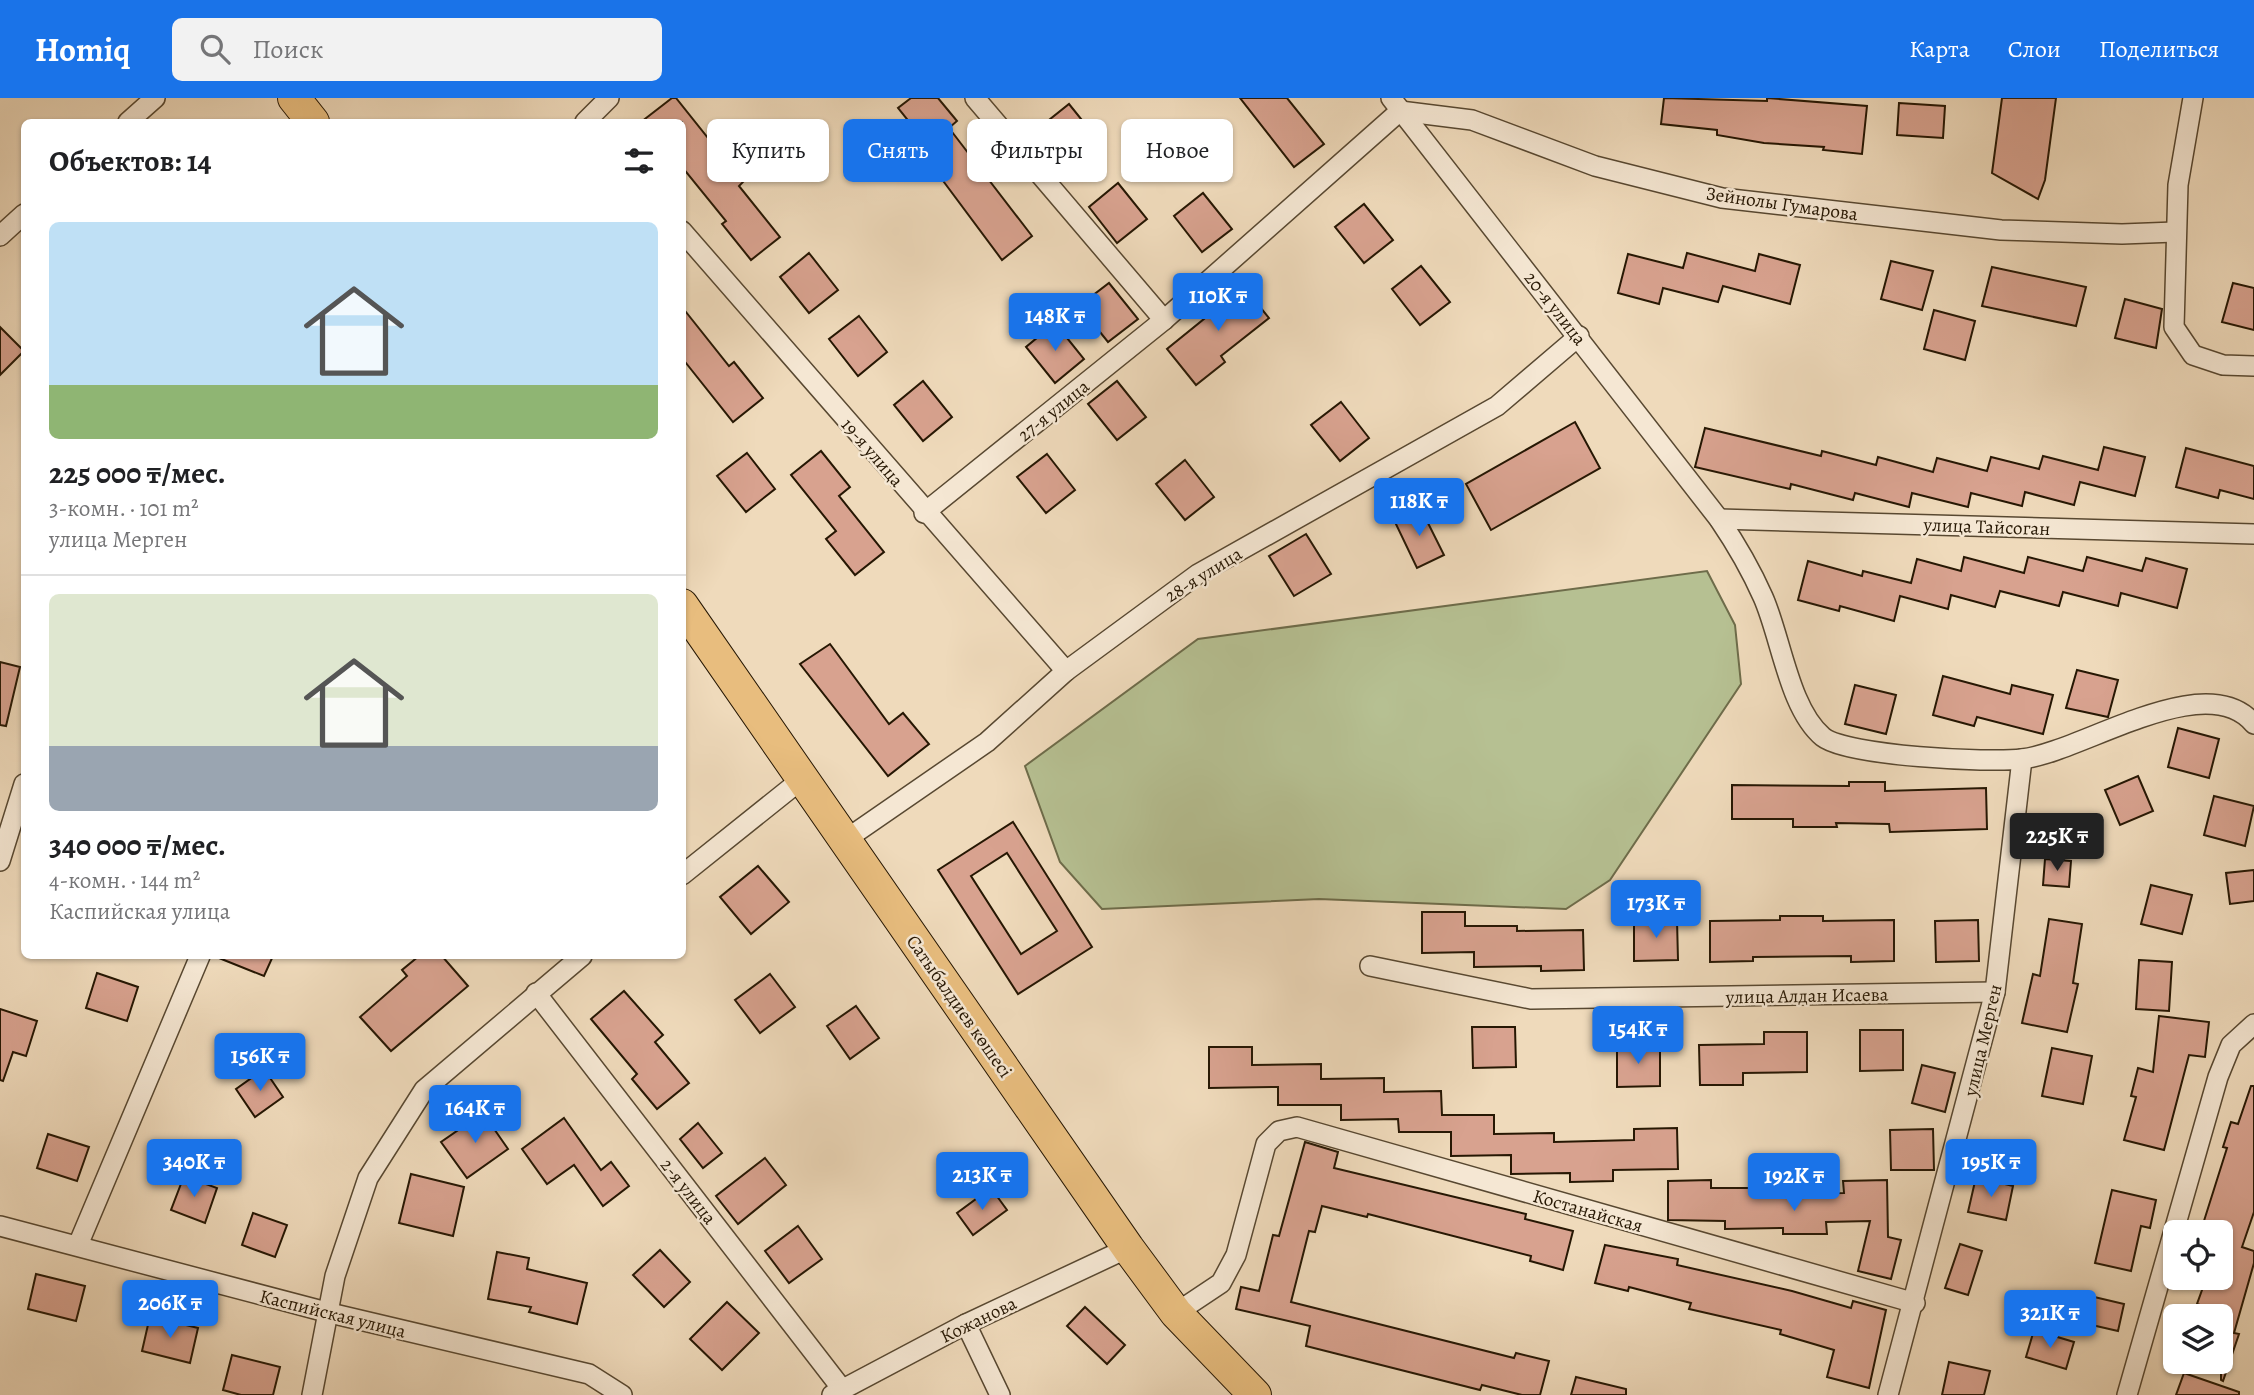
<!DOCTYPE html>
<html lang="ru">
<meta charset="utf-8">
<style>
body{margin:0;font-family:Alegreya,serif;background:#f2f2f2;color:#202124;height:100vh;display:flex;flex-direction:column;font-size:26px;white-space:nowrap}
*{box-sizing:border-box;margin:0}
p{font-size:23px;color:#757577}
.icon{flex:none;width:38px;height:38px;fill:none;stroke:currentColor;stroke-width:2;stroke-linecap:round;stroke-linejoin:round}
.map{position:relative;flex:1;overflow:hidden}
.drawer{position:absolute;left:21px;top:21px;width:665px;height:840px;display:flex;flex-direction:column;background:#fff;border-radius:10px;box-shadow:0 2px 5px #0004}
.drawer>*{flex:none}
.hud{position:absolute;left:707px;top:21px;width:665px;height:63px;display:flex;gap:14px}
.tools{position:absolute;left:2163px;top:1122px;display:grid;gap:14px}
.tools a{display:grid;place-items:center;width:70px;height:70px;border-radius:10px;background:#fff;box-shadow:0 2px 5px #0004;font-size:35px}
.price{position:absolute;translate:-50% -60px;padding:0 16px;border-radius:7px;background:#1a73e8;color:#fff;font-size:23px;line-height:46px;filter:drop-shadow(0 2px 4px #0008)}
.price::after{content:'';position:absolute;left:50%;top:42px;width:21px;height:16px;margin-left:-10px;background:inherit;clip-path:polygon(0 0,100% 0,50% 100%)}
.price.selected{background:#222;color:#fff}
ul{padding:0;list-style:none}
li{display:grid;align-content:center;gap:14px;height:371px;padding:0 28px}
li+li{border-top:2px solid #e0e0e0}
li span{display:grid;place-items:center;height:217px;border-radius:10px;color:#555}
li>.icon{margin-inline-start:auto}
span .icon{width:126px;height:126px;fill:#fffc;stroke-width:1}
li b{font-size:30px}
h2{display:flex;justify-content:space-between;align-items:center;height:84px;padding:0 28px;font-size:30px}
.chip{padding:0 24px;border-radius:10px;background:#fff;box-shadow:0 2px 5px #0004;font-size:24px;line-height:63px}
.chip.selected{background:#1a73e8;color:#fff}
header{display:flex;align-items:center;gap:42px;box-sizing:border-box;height:98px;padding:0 35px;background:#1a73e8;color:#fff}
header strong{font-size:33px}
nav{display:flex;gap:38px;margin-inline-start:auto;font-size:24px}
.search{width:490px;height:63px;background:#f2f2f2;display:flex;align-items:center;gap:18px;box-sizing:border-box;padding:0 24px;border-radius:10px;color:#757577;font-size:26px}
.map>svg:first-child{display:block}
.green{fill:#b6c092;stroke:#6e6c4a;stroke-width:2}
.building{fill:#d8a28f;stroke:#261703;stroke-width:2;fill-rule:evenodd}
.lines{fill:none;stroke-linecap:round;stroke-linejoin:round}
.street-casing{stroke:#584831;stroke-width:22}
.primary-casing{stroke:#261703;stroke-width:34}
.street{stroke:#f5e7d3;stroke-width:19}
.primary{stroke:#e8bd7e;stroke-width:32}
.labels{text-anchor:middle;stroke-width:5;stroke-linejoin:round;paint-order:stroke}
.street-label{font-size:19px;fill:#261703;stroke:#f5e7d3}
</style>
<header>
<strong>Homiq</strong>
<div class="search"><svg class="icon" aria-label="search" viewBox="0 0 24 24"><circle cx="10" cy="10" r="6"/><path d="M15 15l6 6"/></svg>Поиск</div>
<nav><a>Карта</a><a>Слои</a><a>Поделиться</a></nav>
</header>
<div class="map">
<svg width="2254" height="1297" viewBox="0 0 2254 1297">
<rect width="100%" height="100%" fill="#efdabb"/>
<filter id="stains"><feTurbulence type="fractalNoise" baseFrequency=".00286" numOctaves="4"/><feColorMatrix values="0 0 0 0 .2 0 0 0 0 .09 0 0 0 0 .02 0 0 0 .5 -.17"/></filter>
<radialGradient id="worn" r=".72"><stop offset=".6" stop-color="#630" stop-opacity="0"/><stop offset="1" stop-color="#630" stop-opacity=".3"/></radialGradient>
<polygon class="green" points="1707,473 1735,527 1741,586 1610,782 1566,811 1319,801 1102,811 1060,764 1025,668 1198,541"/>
<g class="building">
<polygon points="672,0 676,0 743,84 739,88 780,139 751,162 722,126 726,123 682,69 682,24 641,24"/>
<polygon points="911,0 938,0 957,23 949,30 1032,138 1002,162 935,72 943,66 898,10"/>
<polygon points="1240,0 1287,0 1324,46 1294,69"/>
<polygon points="1664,0 1767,3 1767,0 1867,8 1862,56 1823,52 1824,49 1764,45 1717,37 1717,32 1661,26"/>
<polygon points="2002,0 2056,0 2045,82 2038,101 1992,75"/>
<polygon points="1899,5 1945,8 1943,40 1897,37"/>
<polygon points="1069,6 1098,42 1068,66 1039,30"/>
<polygon points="1118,85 1147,121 1117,145 1089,109"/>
<polygon points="1203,95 1232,131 1202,154 1174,118"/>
<polygon points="1364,106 1393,142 1364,165 1335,129"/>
<polygon points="809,155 838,192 809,215 780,179"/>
<polygon points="1687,155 1755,173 1759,156 1800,167 1790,206 1723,188 1718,204 1663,190 1659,206 1618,195 1628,156 1683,170"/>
<polygon points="1891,163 1933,173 1922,212 1881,201"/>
<polygon points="1421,168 1450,204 1420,227 1392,191"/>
<polygon points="1992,169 2086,189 2076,228 1982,208"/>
<polygon points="1240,184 1269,220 1221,258 1225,264 1196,287 1167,251 1215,212 1211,207"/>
<polygon points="1109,185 1138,221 1108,244 1079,208"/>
<polygon points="2233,185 2254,190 2254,232 2222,224"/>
<polygon points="2125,201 2162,211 2156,250 2115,240"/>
<polygon points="682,209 729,268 734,264 763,300 733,324 682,260"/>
<polygon points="1934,212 1975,223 1965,262 1924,251"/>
<polygon points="859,218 887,254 858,278 829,241"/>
<polygon points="1055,225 1084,261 1055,285 1026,249"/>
<polygon points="0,229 24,253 0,277"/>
<polygon points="923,283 952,319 923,343 894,307"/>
<polygon points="1117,283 1146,319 1117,342 1088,306"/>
<polygon points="1341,304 1369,340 1340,363 1311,327"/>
<polygon points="1575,324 1600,370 1491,432 1466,386"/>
<polygon points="1705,330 1821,358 1822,353 1876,367 1878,359 1933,374 1937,360 1987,373 1991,359 2039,371 2043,358 2098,372 2104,349 2145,359 2135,398 2080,384 2074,407 2025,394 2022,408 1971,395 1968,409 1912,395 1909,409 1855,395 1853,402 1791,386 1790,391 1695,369"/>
<polygon points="2186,350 2254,368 2254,401 2220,392 2218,400 2176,389"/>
<polygon points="821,353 850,389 839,398 884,454 855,477 826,441 836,433 791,377"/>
<polygon points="747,355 775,391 746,414 717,378"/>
<polygon points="1047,356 1075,392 1046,415 1017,379"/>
<polygon points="1185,362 1214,399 1185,422 1156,386"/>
<polygon points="1420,409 1444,457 1417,470 1394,422"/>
<polygon points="1306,436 1331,476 1294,498 1269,458"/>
<polygon points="1964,459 2024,475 2028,459 2083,473 2087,459 2142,473 2146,460 2187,471 2177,510 2121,495 2118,508 2063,494 2059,508 2000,493 1995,509 1951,497 1948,511 1900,498 1894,523 1840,508 1839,513 1798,502 1808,463 1862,478 1863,473 1911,485 1917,461 1961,473"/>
<polygon points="830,546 889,626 903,615 929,646 888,678 800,566"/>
<polygon points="0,564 20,569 6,628 0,627"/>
<polygon points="2077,572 2118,582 2108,619 2066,610"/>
<polygon points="1943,578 2010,596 2012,587 2053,597 2043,636 1977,619 1974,628 1933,617"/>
<polygon points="1855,587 1896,597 1886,636 1845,626"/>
<polygon points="2178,630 2219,641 2209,680 2168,669"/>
<polygon points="2138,678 2153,713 2120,727 2105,692"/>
<polygon points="1849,684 1885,684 1885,693 1986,690 1987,731 1890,734 1889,726 1836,725 1837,729 1793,729 1793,721 1732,721 1732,687 1849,688"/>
<polygon points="2214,698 2254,708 2245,748 2204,737"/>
<path d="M1013,724l79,125 -74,47 -80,-124zM1007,755l50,78 -36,23 -50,-78z"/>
<polygon points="2045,761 2071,763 2069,789 2043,787"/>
<polygon points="758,768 789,804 751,836 720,799"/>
<polygon points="2254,772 2254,803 2230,806 2226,775"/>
<polygon points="2151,787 2192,797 2182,836 2141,826"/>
<polygon points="1422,814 1465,814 1465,828 1517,828 1517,833 1583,832 1584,872 1541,873 1541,868 1474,869 1474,854 1422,855"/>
<polygon points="1780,818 1823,818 1823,823 1894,822 1894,863 1851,864 1851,858 1753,859 1753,863 1710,864 1710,823 1780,822"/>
<polygon points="2049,821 2082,826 2073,885 2078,886 2067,934 2022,925 2033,876 2040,878"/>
<polygon points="1634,822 1677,822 1678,862 1634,863"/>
<polygon points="1978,822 1979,863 1936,864 1935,823"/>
<polygon points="214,858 273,858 264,878"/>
<polygon points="419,858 442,858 468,888 391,953 360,919 407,878 402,872"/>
<polygon points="2139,862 2172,864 2169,913 2136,911"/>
<polygon points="97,875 138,889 127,923 86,910"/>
<polygon points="770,876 795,909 760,935 735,902"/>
<polygon points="624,893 663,937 655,944 689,985 657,1011 632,981 637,976 591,921"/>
<polygon points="856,908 879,940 850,961 827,928"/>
<polygon points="0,911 37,923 26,958 13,954 3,983 0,982"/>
<polygon points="2159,918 2209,924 2205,959 2189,957 2164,1052 2124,1042 2136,999 2131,998 2138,970 2153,974"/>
<polygon points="1472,929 1515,929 1516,969 1473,970"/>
<polygon points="1860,932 1903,932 1903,972 1860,973"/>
<polygon points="1764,934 1807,934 1807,974 1743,975 1743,987 1700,987 1699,947 1764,946"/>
<polygon points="1617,948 1660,948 1660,988 1617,989"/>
<polygon points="1209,949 1252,949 1252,967 1321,966 1321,981 1384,980 1384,994 1441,993 1442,1017 1494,1017 1494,1036 1554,1035 1554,1044 1634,1042 1634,1031 1677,1030 1678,1071 1613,1072 1613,1083 1570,1084 1570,1075 1511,1076 1511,1057 1451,1058 1451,1034 1399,1034 1398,1021 1341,1022 1341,1007 1278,1007 1278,989 1209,990"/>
<polygon points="2052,950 2092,958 2083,1006 2042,998"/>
<polygon points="1922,967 1955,975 1945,1014 1912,1005"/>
<polygon points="264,971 283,999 255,1019 236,991"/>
<polygon points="2251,988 2254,988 2254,1114 2242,1149 2254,1153 2254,1165 2234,1235 2239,1236 2223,1283 2221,1282 2221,1214 2197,1206 2206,1181 2221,1187 2221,1132 2203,1126 2227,1050 2223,1049 2231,1024 2238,1026"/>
<polygon points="483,1015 508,1051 467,1080 441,1044"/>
<polygon points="564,1020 601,1072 611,1064 629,1088 603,1108 574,1067 547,1086 522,1051"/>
<polygon points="698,1025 722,1055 703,1070 680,1041"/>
<polygon points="1933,1031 1934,1072 1891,1072 1890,1032"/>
<polygon points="48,1036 89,1049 77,1083 37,1070"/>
<polygon points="1305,1044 1338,1054 1334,1070 1526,1116 1525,1121 1573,1133 1563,1172 1530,1163 1531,1158 1368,1116 1367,1119 1322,1108 1315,1134 1309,1133 1291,1204 1514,1260 1516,1255 1549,1263 1540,1297 1522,1297 1482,1287 1480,1292 1306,1248 1310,1228 1236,1211 1241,1189 1259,1193 1273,1137 1279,1138"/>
<polygon points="765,1060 786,1087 738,1126 716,1098"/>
<polygon points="411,1076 464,1089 453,1138 399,1125"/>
<polygon points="184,1078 217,1090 205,1125 171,1112"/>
<polygon points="1976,1079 2013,1088 2006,1122 1968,1114"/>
<polygon points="1711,1082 1711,1090 1768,1090 1768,1096 1844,1095 1843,1083 1887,1082 1888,1139 1901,1142 1891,1181 1858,1173 1870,1123 1826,1124 1827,1136 1783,1136 1783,1130 1725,1131 1725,1123 1668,1122 1668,1083"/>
<polygon points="991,1090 1007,1112 973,1137 957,1115"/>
<polygon points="2112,1092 2156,1102 2150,1130 2141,1128 2131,1173 2095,1165"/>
<polygon points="253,1115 287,1127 275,1159 242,1147"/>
<polygon points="798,1128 822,1161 789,1185 765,1153"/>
<polygon points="1960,1146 1982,1153 1968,1197 1945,1190"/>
<polygon points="1605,1147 1678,1161 1677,1167 1792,1193 1851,1210 1853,1203 1886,1212 1869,1290 1827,1279 1834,1252 1780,1236 1781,1232 1689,1211 1691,1205 1629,1189 1628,1193 1595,1185"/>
<polygon points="660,1152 690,1184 664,1209 633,1177"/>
<polygon points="497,1154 529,1160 527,1171 587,1185 577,1226 529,1214 531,1209 488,1201"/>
<polygon points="36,1176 85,1188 76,1223 28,1211"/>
<polygon points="2090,1198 2124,1206 2118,1233 2083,1225"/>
<polygon points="727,1204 759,1235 722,1272 690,1241"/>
<polygon points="1085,1209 1125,1247 1107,1266 1067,1228"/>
<polygon points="150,1218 198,1230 190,1265 142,1253"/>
<polygon points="2034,1232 2074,1244 2066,1271 2026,1259"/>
<polygon points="232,1257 280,1269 273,1297 241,1297 223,1292"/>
<polygon points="1949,1264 1990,1273 1984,1297 1942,1297"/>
<polygon points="2184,1275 2239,1294 2239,1297 2176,1297"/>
<polygon points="1576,1279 1626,1291 1626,1297 1571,1297"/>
</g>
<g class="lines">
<g class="street-casing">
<g id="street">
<polyline points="975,0 1164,222"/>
<path d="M1391,0l328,421c17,25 32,51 44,78 18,40 26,112 60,140 24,19 166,26 199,22 60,-7 184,-93 232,-35"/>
<polyline points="2193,0 2178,87 2174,229 2193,257 2223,267 2254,268"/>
<polyline points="1400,13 1472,22 1595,68 1722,100 2001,132 2122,136 2175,134"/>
<polyline points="128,24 155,0"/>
<polyline points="585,24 609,0"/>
<polyline points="682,133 1066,573"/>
<polyline points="0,138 24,116"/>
<polyline points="924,415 1164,222 1400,13"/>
<polyline points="1719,421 2254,436"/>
<polyline points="845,742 987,644 1066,573 1198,476 1497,308 1579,238"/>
<polyline points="0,763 24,686"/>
<polyline points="682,777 802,681"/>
<polyline points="1370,868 1531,901 1995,894"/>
<polyline points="536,895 842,1291"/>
<polyline points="0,1128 330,1215 589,1276 622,1297"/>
<polyline points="78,1147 200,858"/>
<polyline points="1176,1215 1221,1185 1236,1157 1266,1046 1279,1033 1297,1029 1915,1205"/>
<polyline points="966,1226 1000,1297"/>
<polyline points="312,1297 335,1178 368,1080 424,992 582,858"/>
<polyline points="832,1297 966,1226 1128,1150"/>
<polyline points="1888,1297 1995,894 2022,661"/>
<polyline points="2127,1297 2218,979 2231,947 2254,926"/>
</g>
</g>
<g class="primary-casing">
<g id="primary">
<polyline points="294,0 313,24"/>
<polyline points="682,507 1128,1150 1176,1215 1255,1297"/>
</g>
</g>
<use href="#street" class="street"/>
<use href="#primary" class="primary"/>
</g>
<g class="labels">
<g class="street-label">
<text transform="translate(1782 105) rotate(8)" y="7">Зейнолы Гумарова</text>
<text transform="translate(1556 210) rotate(52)" y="7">20-я улица</text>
<text transform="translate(1053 312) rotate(-39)" y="7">27-я улица</text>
<text transform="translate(873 354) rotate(49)" y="7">19-я улица</text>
<text transform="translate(1987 428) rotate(2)" y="7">улица Тайсоган</text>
<text transform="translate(1203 476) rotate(-32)" y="7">28-я улица</text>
<text transform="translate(1807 897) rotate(-1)" y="7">улица Алдан Исаева</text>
<text transform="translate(960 908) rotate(55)" y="7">Сатыбалдиев көшесі</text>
<text transform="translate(1982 942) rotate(-77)" y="7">улица Мерген</text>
<text transform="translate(689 1093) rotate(52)" y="7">2-я улица</text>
<text transform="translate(1588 1112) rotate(16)" y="7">Костанайская</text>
<text transform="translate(333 1215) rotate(14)" y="7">Каспийская улица</text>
<text transform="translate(978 1221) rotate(-26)" y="7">Кожанова</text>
</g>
</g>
<rect width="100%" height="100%" filter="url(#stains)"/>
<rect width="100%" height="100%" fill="url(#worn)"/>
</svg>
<div class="tools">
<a><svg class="icon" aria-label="locate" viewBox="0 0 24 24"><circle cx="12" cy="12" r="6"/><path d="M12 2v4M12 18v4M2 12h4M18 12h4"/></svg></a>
<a><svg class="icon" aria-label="layers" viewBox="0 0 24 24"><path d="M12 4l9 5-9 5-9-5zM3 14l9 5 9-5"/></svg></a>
</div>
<b class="price" style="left:1218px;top:235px">110K ₸</b>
<b class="price" style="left:1055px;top:255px">148K ₸</b>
<b class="price" style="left:1419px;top:440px">118K ₸</b>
<b class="price selected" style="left:2057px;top:775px">225K ₸</b>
<b class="price" style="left:1656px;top:842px">173K ₸</b>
<b class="price" style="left:1638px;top:968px">154K ₸</b>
<b class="price" style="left:260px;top:995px">156K ₸</b>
<b class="price" style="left:475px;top:1047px">164K ₸</b>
<b class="price" style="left:194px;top:1101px">340K ₸</b>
<b class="price" style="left:1991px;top:1101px">195K ₸</b>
<b class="price" style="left:982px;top:1114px">213K ₸</b>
<b class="price" style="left:1794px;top:1115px">192K ₸</b>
<b class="price" style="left:170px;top:1242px">206K ₸</b>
<b class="price" style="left:2050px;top:1252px">321K ₸</b>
<div class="hud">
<a class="chip">Купить</a>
<a class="chip selected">Снять</a>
<a class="chip">Фильтры</a>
<a class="chip">Новое</a>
</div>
<section class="drawer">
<h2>Объектов: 14<svg class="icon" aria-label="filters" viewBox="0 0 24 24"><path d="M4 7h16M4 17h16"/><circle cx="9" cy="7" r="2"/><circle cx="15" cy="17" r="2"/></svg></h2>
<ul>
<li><span style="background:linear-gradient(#bfe0f5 75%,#8fb573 0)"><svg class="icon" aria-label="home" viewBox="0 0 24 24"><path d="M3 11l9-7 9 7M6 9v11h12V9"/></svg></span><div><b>225 000 ₸/мес.</b><p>3-комн. · 101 m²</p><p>улица Мерген</p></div></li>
<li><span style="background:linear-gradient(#dfe7d0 70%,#9aa5b1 0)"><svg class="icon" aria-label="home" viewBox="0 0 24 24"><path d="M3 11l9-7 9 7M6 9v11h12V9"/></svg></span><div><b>340 000 ₸/мес.</b><p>4-комн. · 144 m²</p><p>Каспийская улица</p></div></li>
</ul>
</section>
</div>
